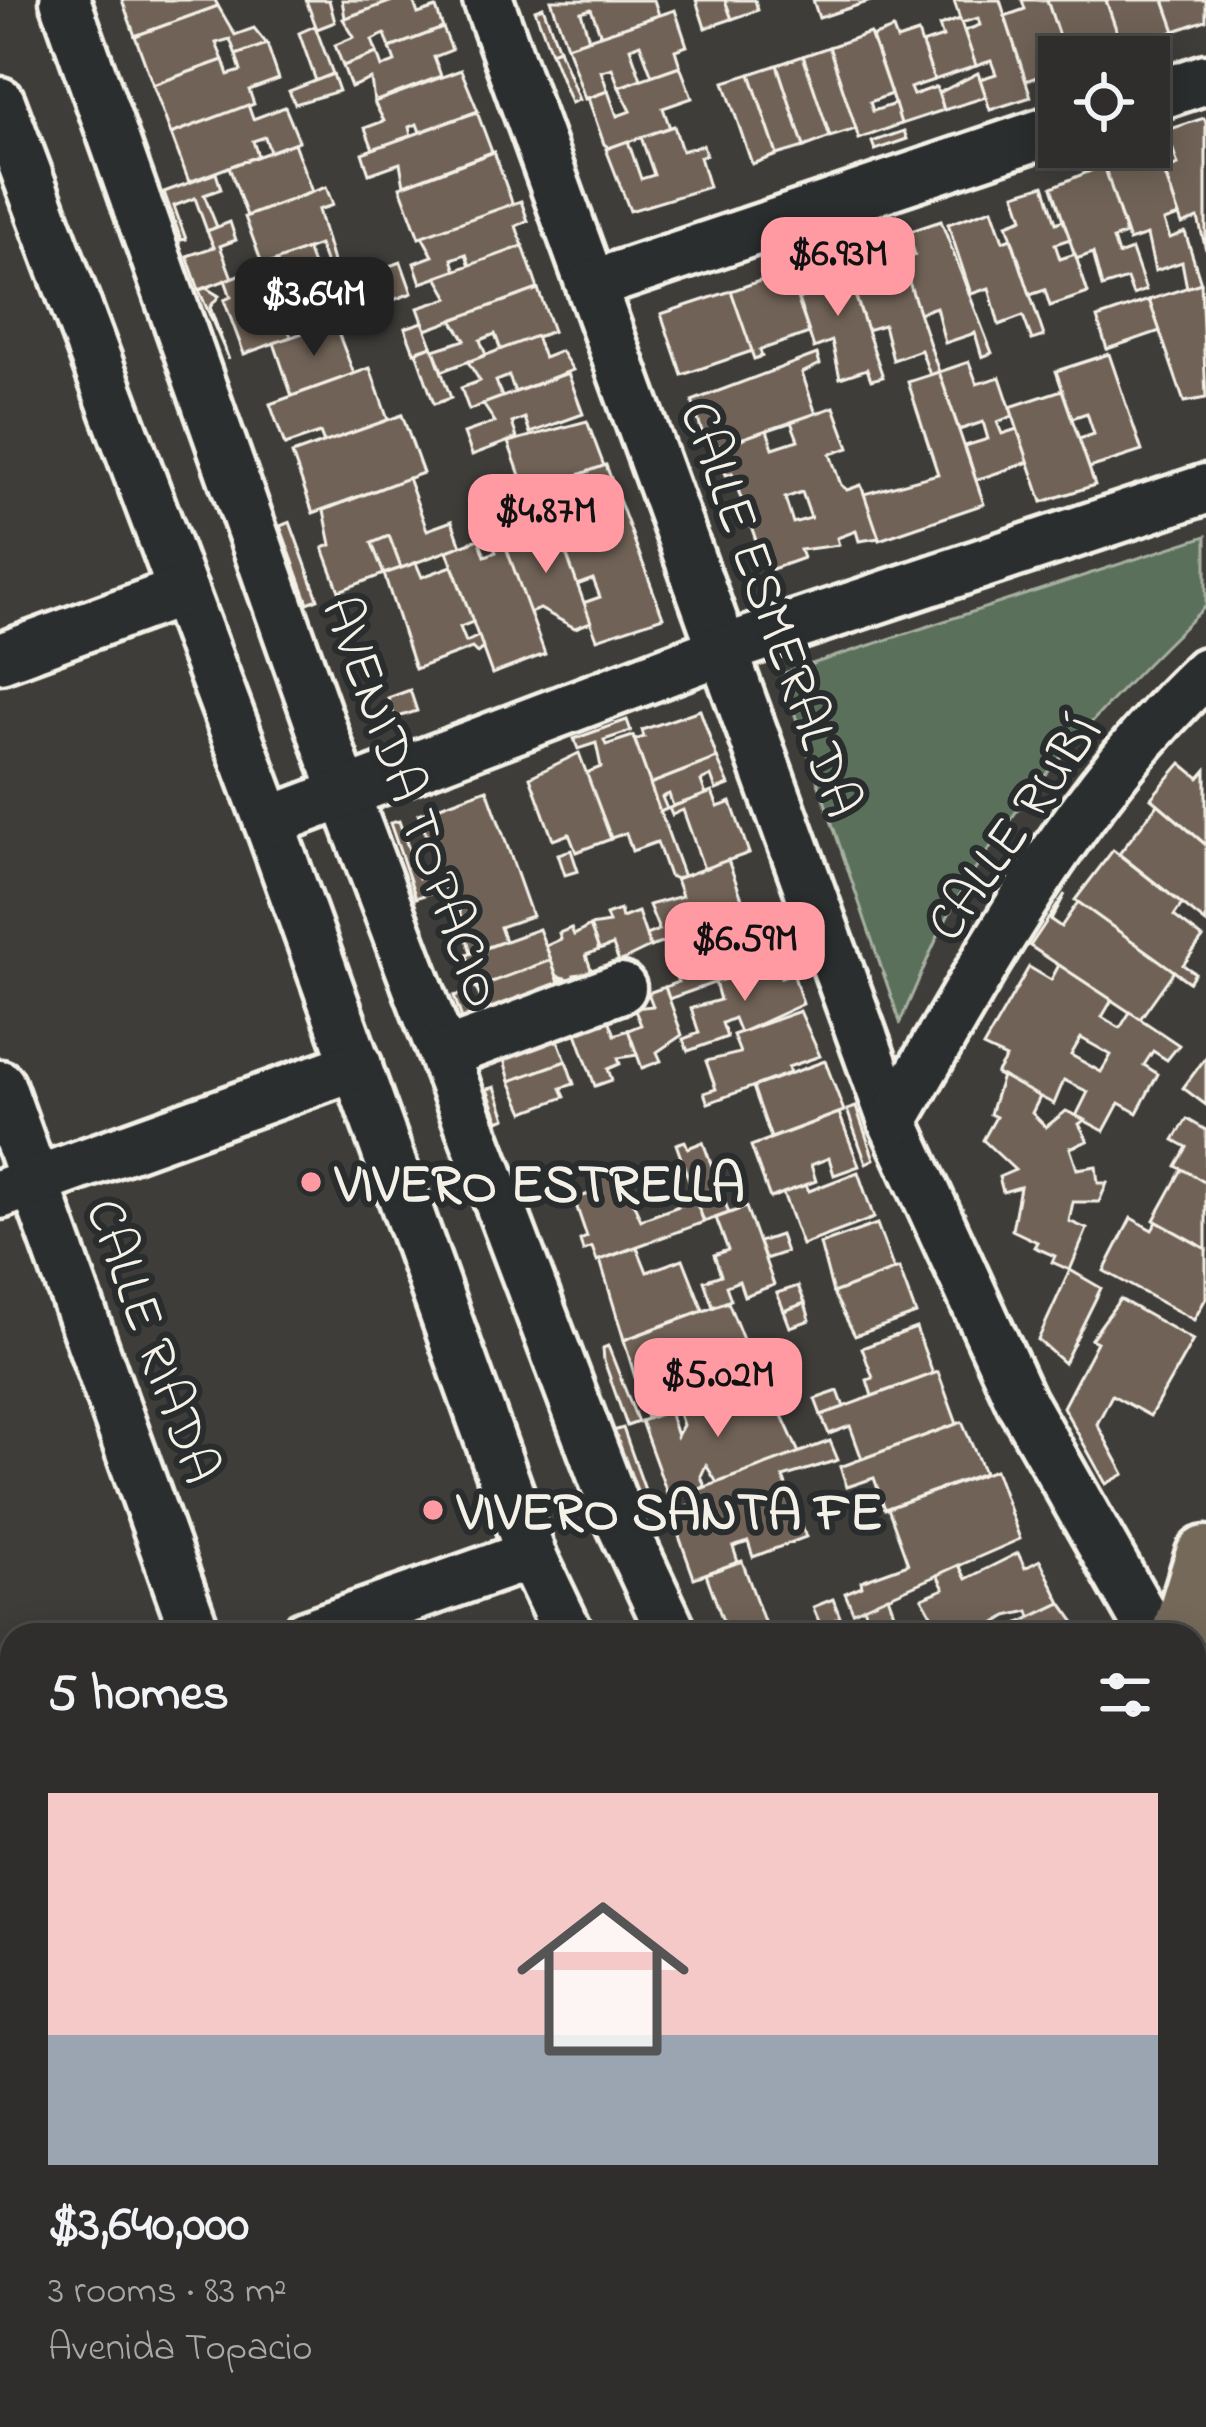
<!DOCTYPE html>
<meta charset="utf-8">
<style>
body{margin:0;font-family:"Indie Flower",sans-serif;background:#373634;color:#f1f3f6;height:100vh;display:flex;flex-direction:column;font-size:45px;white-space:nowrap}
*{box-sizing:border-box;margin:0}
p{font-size:39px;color:#a7a8a9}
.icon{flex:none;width:66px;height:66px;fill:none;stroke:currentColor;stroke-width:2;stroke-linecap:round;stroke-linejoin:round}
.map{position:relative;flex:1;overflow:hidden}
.sheet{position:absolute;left:0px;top:1623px;width:1206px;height:804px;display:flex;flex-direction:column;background:#2f2e2c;border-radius:36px 36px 0 0;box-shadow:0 6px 30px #0003,0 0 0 3px #4a4a48}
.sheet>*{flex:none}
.buttons{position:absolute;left:1038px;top:36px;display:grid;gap:24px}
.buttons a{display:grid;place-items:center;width:132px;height:132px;border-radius:0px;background:#2f2e2c;box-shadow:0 6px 30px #0003,0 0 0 3px #4a4a48;font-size:60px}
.price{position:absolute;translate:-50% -102px;padding:0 27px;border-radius:24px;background:#ff9aa2;color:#111;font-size:39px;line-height:78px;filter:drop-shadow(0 3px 6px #0008)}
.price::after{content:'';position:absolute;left:50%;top:72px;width:36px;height:27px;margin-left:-18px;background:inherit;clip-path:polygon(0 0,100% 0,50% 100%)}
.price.on{background:#222;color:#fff}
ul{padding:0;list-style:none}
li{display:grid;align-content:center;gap:24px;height:636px;padding:0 48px}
li span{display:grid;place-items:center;height:372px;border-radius:0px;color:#555}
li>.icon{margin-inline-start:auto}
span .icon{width:216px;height:216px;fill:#fffc;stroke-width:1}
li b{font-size:51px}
h2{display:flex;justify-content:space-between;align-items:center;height:144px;padding:0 48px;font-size:51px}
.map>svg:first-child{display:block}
.green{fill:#5a6f5a;stroke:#a7b0a1;stroke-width:3}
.building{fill:#706256;stroke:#f4f1e8;stroke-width:3;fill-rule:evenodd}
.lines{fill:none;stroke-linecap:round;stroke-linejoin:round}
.minor-casing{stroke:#f4f1e8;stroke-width:57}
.major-casing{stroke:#f4f1e8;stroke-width:69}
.minor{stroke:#2a2d2e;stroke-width:48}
.major{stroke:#746a5a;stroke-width:60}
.poi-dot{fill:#ff9aa2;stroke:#2a2d2e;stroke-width:4.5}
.labels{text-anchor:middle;stroke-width:12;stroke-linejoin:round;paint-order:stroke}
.street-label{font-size:54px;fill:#f4f1e8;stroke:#2a2d2e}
.poi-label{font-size:54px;font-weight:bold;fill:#f4f1e8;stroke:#2a2d2e;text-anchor:start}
</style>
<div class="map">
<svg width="1206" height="2427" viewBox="0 0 1206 2427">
<rect width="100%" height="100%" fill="#3f3d3a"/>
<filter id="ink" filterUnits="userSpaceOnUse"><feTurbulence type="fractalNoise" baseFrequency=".00833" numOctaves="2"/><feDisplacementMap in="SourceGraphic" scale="24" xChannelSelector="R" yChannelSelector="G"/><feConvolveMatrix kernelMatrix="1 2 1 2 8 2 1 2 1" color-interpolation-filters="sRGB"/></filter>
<g filter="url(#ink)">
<path class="green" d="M1206,536v70c-90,86 -196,196 -256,306 -19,35 -33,74 -50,110l-119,-348z"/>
<g class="building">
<polygon points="122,0 215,0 218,6 135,36"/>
<polygon points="306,0 329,0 335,22 317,29"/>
<polygon points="342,0 395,0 345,18"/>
<polygon points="395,0 413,0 418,14 436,8 443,28 390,48 385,34 372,40 377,53 343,66 335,45 354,37 343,19"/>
<polygon points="551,0 654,0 659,15 601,35 591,9 581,12 589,39 567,46"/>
<polygon points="696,0 725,0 732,19 705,28"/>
<polygon points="725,0 755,0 758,10 732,19"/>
<polygon points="813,0 871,0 871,1 819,18"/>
<polygon points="954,0 1000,0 1031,97 990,110 980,79 996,74 991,61 976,66 964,31 980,25 978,18 961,23"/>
<polygon points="1022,0 1047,0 1062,44 1041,51 1048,73 1026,81 1005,16 1025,9"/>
<polygon points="1047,0 1106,0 1123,49 1099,57 1066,57"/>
<polygon points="1106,0 1164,0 1175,31 1123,49"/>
<polygon points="1164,0 1206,0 1206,20 1175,31"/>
<polygon points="218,6 235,35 254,28 267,44 236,55 230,39 216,43 223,60 153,85 135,36"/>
<polygon points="543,7 559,49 551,52 535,10"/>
<polygon points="675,10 687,46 675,50 680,66 652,76 640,44 630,48 641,79 619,87 612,68 601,71 608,91 585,99 567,46"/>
<polygon points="960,19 976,66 934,80 922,44 943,37 939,26"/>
<polygon points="315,26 333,74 316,81 299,33"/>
<polygon points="443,28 452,50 434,57 441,76 374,102 371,79 351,87 343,66 377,53 382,67 395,62 390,48"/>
<polygon points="893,29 897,40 918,33 934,80 910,88 913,95 936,87 944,110 901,124 872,37"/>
<polygon points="870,33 891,94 870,102 873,111 895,104 901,124 859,139 829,47"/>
<polygon points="267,44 279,79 249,90 254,104 171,134 153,85 223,60 228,75 241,71 236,55"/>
<polygon points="829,47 856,129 830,137 803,56"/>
<polygon points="559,49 579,100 571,103 551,52"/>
<polygon points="803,56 830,137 804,147 777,65"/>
<polygon points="777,65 804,147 777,155 750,74"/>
<polygon points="680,66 692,98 663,108 670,128 609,148 604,144 588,98 608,91 617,116 631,111 619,87"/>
<polygon points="461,70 478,111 420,132 417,124 409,127 411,136 373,149 365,128 384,121 374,102"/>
<polygon points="978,73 986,97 944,110 939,93"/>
<polygon points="333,74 339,91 295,104 289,91"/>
<polygon points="750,74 777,155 752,164 724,82"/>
<polygon points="248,105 253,119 285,107 299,141 270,152 265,137 253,141 258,156 189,182 171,134"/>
<polygon points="477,112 492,152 404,185 400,163 369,174 362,153"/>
<polygon points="1204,118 1206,123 1206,250 1198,218 1182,224 1175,204 1164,170 1178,165 1169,138 1154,143 1152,135"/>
<polygon points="674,126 682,151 703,145 706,155 700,157 709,187 630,211 606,149 628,141 641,179 654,175 641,137"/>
<polygon points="904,131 907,139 875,150 872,142"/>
<polygon points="294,143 312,192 247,216 229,167"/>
<polygon points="1156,148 1179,216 1164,221 1170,238 1185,232 1201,283 1187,288 1182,262 1155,271 1147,235 1129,241 1105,170"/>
<polygon points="494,152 513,205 419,238 400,187"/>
<polygon points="1104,165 1126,234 1113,239 1118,255 1132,250 1146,290 1133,295 1127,279 1102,287 1093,253 1076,259 1052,187"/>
<polygon points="216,173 221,189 204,195 217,227 207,231 195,198 174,206 186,239 181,240 164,192"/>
<polygon points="1044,185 1056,223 1063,220 1070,239 1055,244 1060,259 1075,254 1088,293 1050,306 1045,290 1030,295 1007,224 1023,218 1015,194"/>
<polygon points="326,187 333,205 318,210 339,282 401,262 412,293 345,318 319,245 263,266 245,217"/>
<polygon points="521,201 528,221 516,226 523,246 470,266 466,254 452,259 456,271 421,283 414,263 433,256 422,236"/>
<polygon points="992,209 1003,241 1011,238 1044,336 1032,340 1023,316 999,325 989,288 971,294 948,224"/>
<polygon points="941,221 992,353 982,357 975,333 945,343 936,307 919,313 901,260 915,255 908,232"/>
<polygon points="230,222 236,240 220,246 232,278 199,290 187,256 214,247 207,231"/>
<polygon points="887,241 899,275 906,273 939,372 930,375 921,350 893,360 884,325 867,330 849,276 862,272 855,251"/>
<polygon points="523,246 538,289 426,330 418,308 449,298 437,277"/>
<polygon points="307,249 334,322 311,330 305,314 286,321 291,337 244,354 224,300 231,297 225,280 255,269 262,287 283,280 276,261"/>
<polygon points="838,256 854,292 883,377 871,380 867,369 840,378 832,341 814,348 798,299 811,294 807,267"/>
<polygon points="788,271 809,333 760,350 762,356 754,359 731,291"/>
<polygon points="1201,283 1206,398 1184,402 1149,300"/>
<polygon points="206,288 219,296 210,307 229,360 199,290"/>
<polygon points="538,289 553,331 501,350 495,334 480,340 486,355 442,371 434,350 465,340 452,320"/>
<polygon points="731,291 752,351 682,375 661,314"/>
<polygon points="1149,300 1160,331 1107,349 1097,318"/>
<polygon points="334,322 354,374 292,396 274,343"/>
<polygon points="423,322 432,346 414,352 405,328"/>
<polygon points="536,336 544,358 561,351 573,370 515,392 509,376 496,381 502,397 469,410 461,388 480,381 468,362"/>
<polygon points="432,346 451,398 434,404 416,352"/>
<polygon points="817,354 820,364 802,373 816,414 708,450 692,401"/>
<polygon points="1109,354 1142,451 1089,468 1079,439 1094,434 1087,413 1072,418 1056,371"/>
<polygon points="969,362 977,384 1000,377 1013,416 997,422 1002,434 1017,429 1029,462 976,480 965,446 988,439 983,422 959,430 939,372"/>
<polygon points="370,368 388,420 324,443 320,433 285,445 270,404"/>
<polygon points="939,372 984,504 879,540 864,494 938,474 908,382"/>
<polygon points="568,373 583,414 530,433 525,418 512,423 517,438 472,455 464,433 495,422 483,404"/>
<polygon points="1062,390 1095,485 1042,502 1010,407"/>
<path d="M834,407l15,41 -19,6 11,31 6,5 14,-5 18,53 -20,3 -3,-10 -19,7 2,7 -39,5 3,8 -36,13 -35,-98 -6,2 -11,-27 52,-18 6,18 25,-8 -7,-18zM802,492l9,26 -18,5 -8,-25z"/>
<polygon points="402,415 423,473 313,513 292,454"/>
<polygon points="587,421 604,466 491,507 485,491 521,478 508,442"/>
<polygon points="606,465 663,617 597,639 583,603 600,597 593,579 577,585 548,505 575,495 570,478"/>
<polygon points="408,478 427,530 452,521 461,546 401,568 389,536 372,543 384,574 339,591 323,548 331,545 324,510"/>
<polygon points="511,499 517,513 513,523 498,527 491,507"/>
<polygon points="290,522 318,599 308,603 280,526"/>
<polygon points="525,524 532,543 559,534 591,622 575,628 540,609 529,613 500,533"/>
<polygon points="500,531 545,654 492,674 447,551 479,539 485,556 496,552 490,535"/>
<polygon points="389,536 401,568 384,574 372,543"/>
<polygon points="416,563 422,577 452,566 473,622 460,627 466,642 479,636 483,648 477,653 472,648 415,669 384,574"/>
<polygon points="410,690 417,711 395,718 388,698"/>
<polygon points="700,710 717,758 650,784 635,740 644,737 642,730"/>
<polygon points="627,720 631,731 604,740 606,745 633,736 684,877 676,879 669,876 657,842 632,851 626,833 611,838 586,773 601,767 596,743 578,749 574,739"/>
<polygon points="579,753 611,839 576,852 569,834 553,840 530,777"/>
<polygon points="717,758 729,785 716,790 711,776 701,781 706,795 673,806 669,794 662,797 667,809 660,812 650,784"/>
<polygon points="1181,763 1199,778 1206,770 1206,845 1151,798"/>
<polygon points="487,789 532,916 500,927 505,941 471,953 452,885 416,898 390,823 399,821 419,878 440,870 418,814"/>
<polygon points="712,792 718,807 731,802 749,853 704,869 683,810 672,815 669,808"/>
<polygon points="1158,804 1206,845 1206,923 1119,854"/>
<polygon points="571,850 578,871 565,875 558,854"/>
<polygon points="1113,850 1182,904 1174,916 1203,938 1183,965 1195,973 1189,982 1075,900"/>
<polygon points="728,860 745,907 731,912 733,918 650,947 646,935 659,930 649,905 682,896 676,879"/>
<polygon points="1065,894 1051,920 1061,927 1078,902 1174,971 1140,1019 1030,946"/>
<polygon points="764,906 785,951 751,963 753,969 669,999 665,987 678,982 668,957 702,948 695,931"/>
<polygon points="620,910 622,918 638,912 650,947 619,962 613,945 599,950 590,926 609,923 606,915"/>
<polygon points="590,926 599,950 586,955 592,972 574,975 578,985 562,991 558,980 565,978 557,976 546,946 561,939 559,933 571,928 574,935"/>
<polygon points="539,929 551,960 476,988 467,955"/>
<polygon points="551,960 562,991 490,1018 476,988"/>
<polygon points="777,964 781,977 793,973 803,1004 740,1033 734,1018 722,1023 727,1037 688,1051 683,1039 699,1033 691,1008 720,1000 715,982"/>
<path d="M1059,965l53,35 -10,17 18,11 10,-16 49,33 -12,15 -14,-9 -9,14 14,9 -21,39 -18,-10 -15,28 -28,-15 12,-24 -24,-12 -10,24 -58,-30 10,-16 -23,-11 46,-80 22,13zM1081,1038l30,17 -10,17 -30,-17z"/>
<polygon points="665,987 682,1035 657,1052 661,1061 642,1068 628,1030 641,1025 634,1008 653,1006 648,993"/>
<polygon points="464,993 475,1023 465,1027 454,996"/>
<polygon points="800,1011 820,1056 788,1067 790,1073 708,1103 704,1093 716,1089 706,1061 740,1053 733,1035"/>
<polygon points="589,1016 593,1027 608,1017 615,1035 628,1030 637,1055 618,1058 620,1064 608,1069 612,1080 595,1086 572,1022"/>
<polygon points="541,1034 545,1042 557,1038 566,1061 510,1081 501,1049"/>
<polygon points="1206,1057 1206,1105 1183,1088"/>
<polygon points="566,1061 574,1084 561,1088 565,1097 524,1112 510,1081"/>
<polygon points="825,1061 844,1111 771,1138 753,1087"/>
<polygon points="1002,1076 1040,1097 1032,1113 1046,1127 1066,1111 1085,1120 1079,1124 1088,1141 1070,1148 1077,1169 1096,1166 1098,1183 1107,1183 1099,1202 1073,1202 1069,1221 1087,1229 1070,1270 1052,1262 1055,1256 1034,1247 1037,1242 1012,1230 1020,1187 1003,1192 999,1177 1015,1170 983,1140 996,1117 990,1114"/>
<polygon points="495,1087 506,1118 499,1121 487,1089"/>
<polygon points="856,1107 874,1159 866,1163 847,1110"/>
<polygon points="839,1113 859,1166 834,1175 829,1158 811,1165 816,1181 770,1198 751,1146"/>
<polygon points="1187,1119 1206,1130 1206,1183 1176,1166 1187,1147 1174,1140"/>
<polygon points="685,1141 688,1148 703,1142 729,1213 704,1222 676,1144"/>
<polygon points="617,1166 641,1220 695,1200 704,1222 597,1261 592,1247 583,1251 580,1240 587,1237 574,1199 598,1191 592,1175"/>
<polygon points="1182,1169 1206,1183 1206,1249 1154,1220"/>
<polygon points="858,1172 874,1218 802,1245 783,1193 806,1185 809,1191"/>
<polygon points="746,1207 774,1285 744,1296 739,1281 726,1286 731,1300 713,1307 704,1281 721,1275 714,1255 728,1250 716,1218"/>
<polygon points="1131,1218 1152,1230 1157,1222 1206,1249 1206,1298 1194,1320 1104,1271"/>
<polygon points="877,1224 894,1270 833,1293 820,1244"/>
<polygon points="780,1235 786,1252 765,1259 759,1242"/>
<polygon points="637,1247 647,1272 683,1259 703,1310 624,1340 600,1260"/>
<polygon points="899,1268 916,1314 855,1336 833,1293"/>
<polygon points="1070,1270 1101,1288 1064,1363 1038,1340"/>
<polygon points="798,1286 805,1303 784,1311 777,1293"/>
<polygon points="1120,1299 1193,1340 1150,1416 1112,1395 1097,1424 1124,1474 1106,1484 1063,1407 1097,1342 1091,1339"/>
<polygon points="728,1302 750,1357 766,1352 773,1374 756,1380 751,1364 740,1368 746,1384 647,1418 624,1340"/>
<polygon points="805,1303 810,1320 790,1327 784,1311"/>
<polygon points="916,1328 933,1374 872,1396 867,1380 873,1378 862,1348"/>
<polygon points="608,1346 638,1422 627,1426 604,1361 603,1348"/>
<polygon points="938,1372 957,1424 862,1459 850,1426 829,1434 821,1415"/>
<polygon points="749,1382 758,1407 775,1400 799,1453 717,1483 706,1465 701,1476 705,1487 670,1501 641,1421 669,1411 677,1436 683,1425 677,1408"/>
<polygon points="838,1391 844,1407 821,1415 815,1399"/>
<polygon points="962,1422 984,1473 885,1509 874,1478 847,1487 840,1467"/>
<polygon points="623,1428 651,1507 641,1511 613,1431"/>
<polygon points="830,1441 838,1460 783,1477 806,1537 753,1557 748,1542 733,1547 738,1562 694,1578 670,1511 696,1503 692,1492"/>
<polygon points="995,1470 1020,1539 853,1612 845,1593 862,1586 861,1581 908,1564 888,1508"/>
<polygon points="1018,1553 1025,1568 1040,1560 1061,1603 1031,1617 1029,1611 1007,1616 976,1635 943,1635 922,1598 944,1589 937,1575 959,1565 966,1579"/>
<polygon points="742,1561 769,1635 728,1635 706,1574"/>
<polygon points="888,1596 902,1635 874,1635 864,1607"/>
<polygon points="833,1599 840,1617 821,1626 813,1607"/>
<polygon points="1061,1603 1084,1635 1008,1635 1005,1630"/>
<polygon points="12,1768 12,1954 5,1957 0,1945 0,1772"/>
</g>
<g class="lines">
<g class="minor-casing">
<g id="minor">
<polyline points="65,0 345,795 619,1519 673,1635"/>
<polyline points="488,0 893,1121 1021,1402 1153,1635"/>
<polyline points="1149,98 1206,79"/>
<polyline points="0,102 269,822 531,1555 569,1635"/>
<polyline points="592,285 1059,128"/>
<polyline points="0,658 183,591"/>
<polyline points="269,822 725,649 1206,489"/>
<polyline points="444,1054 621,988"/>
<polyline points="0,1085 196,1635"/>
<path d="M893,1121c91,-157 180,-324 313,-449"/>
<polyline points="0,1194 357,1065"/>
<polyline points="305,1635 531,1555"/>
<polyline points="1194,1697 1206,1712"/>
<polyline points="0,1742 12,1738"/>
<polyline points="0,2017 12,2049"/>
<polyline points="183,2415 201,2427"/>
<polyline points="1012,2415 1020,2427"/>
<polyline points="1122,2415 1130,2427"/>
</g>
</g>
<g class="major-casing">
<g id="major">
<polyline points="1182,1635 1206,1557"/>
<polyline points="1194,1846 1206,1821"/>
<polyline points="306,2427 324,2415"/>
<polyline points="457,2427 474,2415"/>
</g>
</g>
<use href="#minor" class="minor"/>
<use href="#major" class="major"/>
</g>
</g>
<g class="poi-dot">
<circle cx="311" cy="1182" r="12"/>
<circle cx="433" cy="1510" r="12"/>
</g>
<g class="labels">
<g class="street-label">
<text transform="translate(773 608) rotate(70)" y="19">CALLE ESMERALDA</text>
<text transform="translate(414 801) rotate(70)" y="19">AVENIDA TOPACIO</text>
<text transform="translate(1012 826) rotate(-55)" y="19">CALLE RUBÍ</text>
<text transform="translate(155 1340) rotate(70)" y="19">CALLE RIADA</text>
</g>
<g class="poi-label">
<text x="335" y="1201">VIVERO ESTRELLA</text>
<text x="457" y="1529">VIVERO SANTA FE</text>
</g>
</g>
</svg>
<div class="buttons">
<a><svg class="icon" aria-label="locate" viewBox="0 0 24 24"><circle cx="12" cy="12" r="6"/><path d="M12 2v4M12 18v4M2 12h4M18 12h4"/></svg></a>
</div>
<b class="price" style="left:838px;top:319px">$6.93M</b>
<b class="price on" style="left:314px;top:359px">$3.64M</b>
<b class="price" style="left:546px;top:576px">$4.87M</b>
<b class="price" style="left:745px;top:1004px">$6.59M</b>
<b class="price" style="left:718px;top:1440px">$5.02M</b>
<section class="sheet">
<h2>5 homes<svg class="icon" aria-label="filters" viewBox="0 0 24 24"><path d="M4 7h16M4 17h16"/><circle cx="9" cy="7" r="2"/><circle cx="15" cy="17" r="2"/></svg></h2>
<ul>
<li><span style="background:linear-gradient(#f6c9c9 65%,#9aa5b1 0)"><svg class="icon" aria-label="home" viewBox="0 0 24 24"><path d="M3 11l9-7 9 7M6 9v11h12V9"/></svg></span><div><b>$3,640,000</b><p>3 rooms · 83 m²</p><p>Avenida Topacio</p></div></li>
</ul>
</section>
</div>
